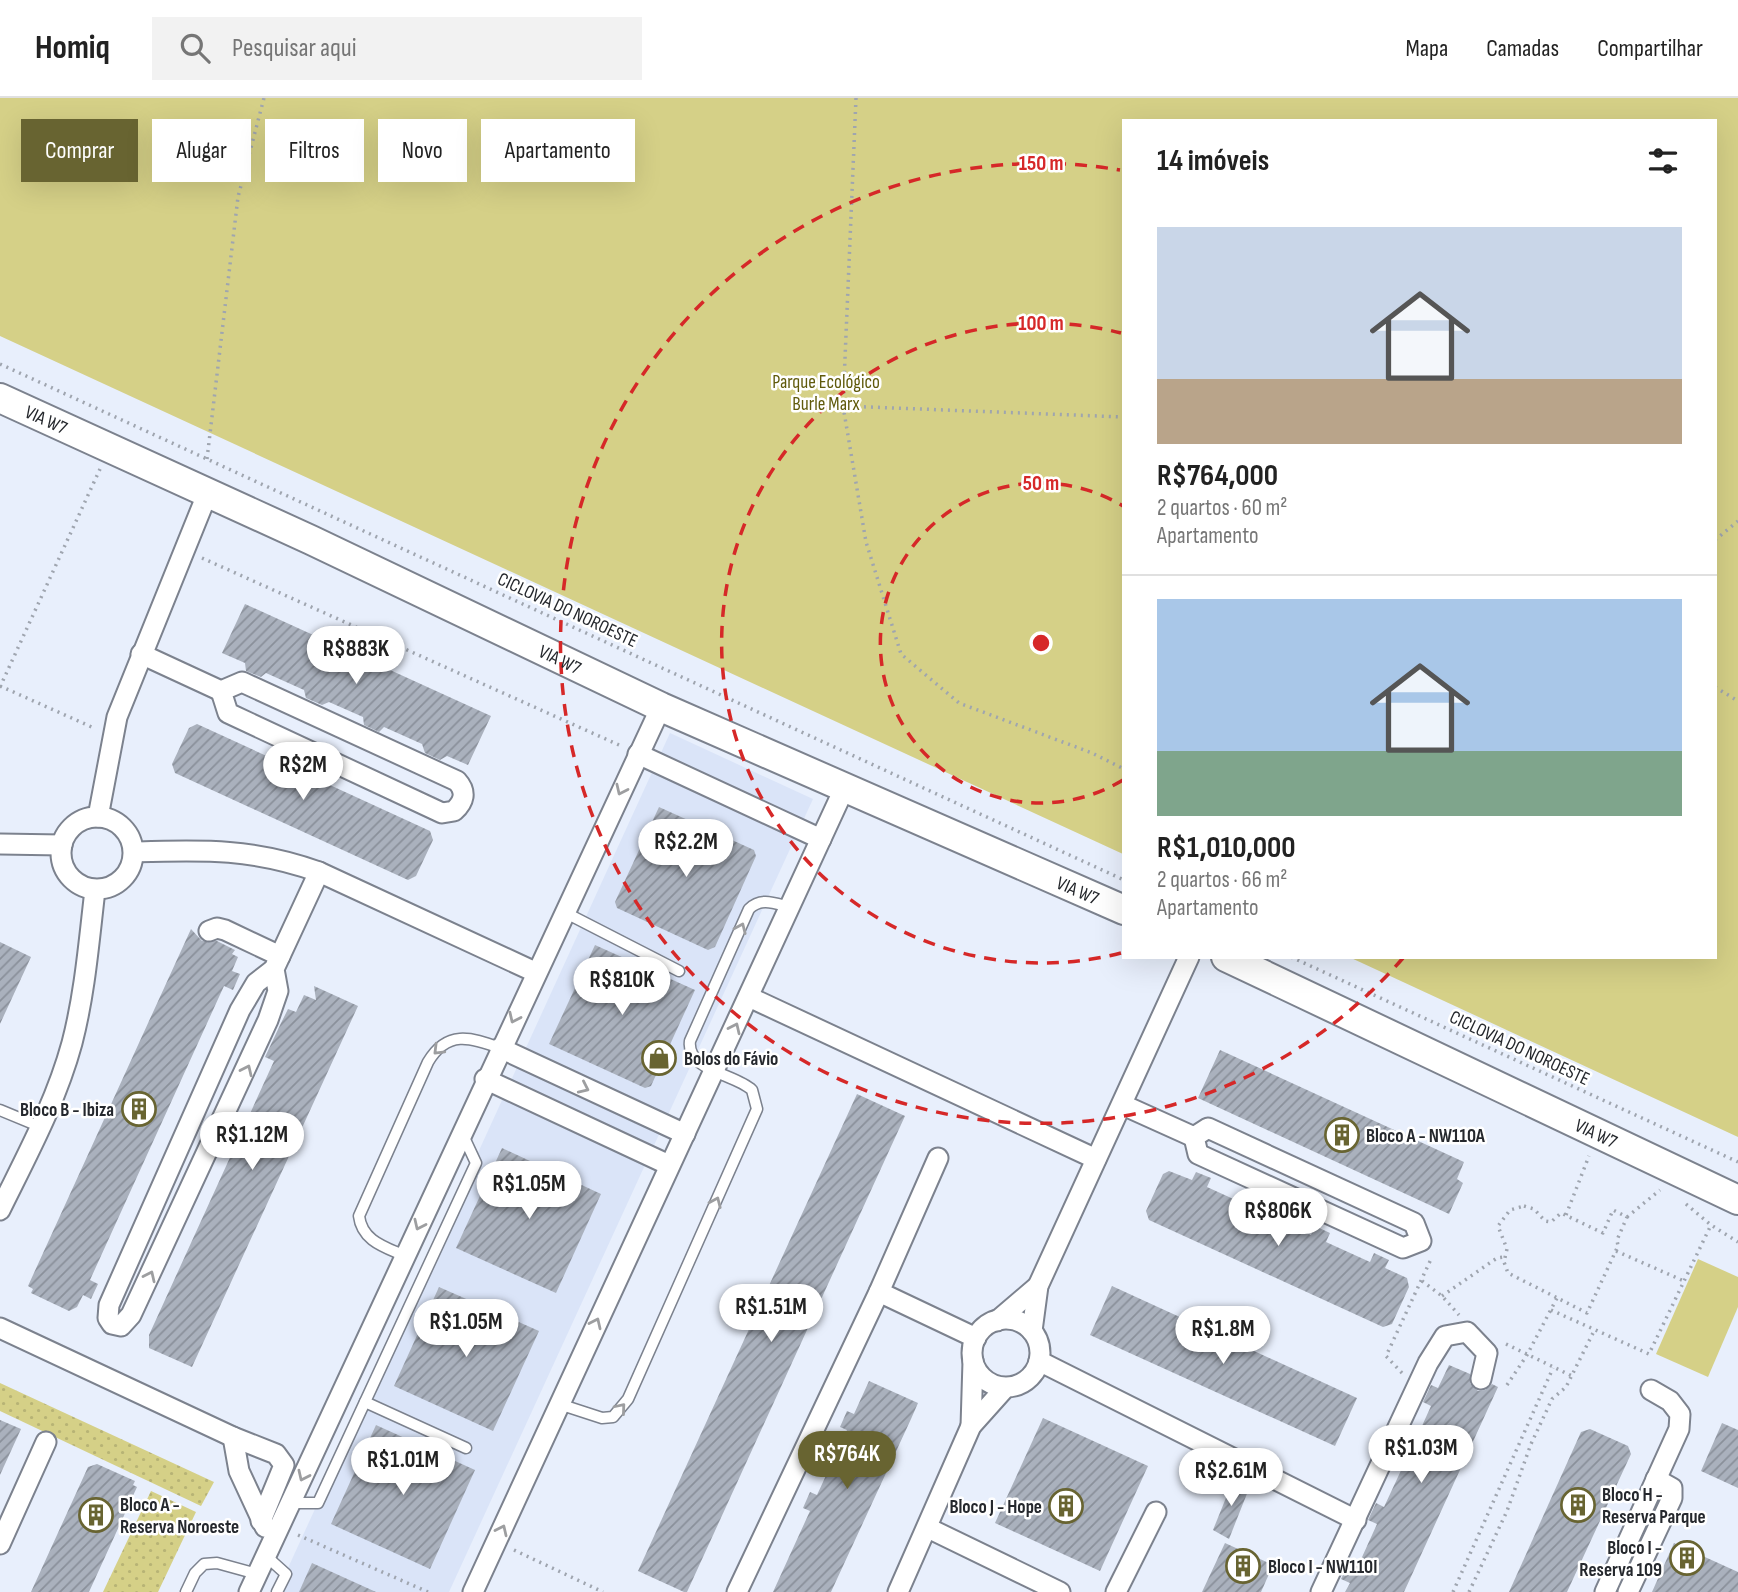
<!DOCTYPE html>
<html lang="pt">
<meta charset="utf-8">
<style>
body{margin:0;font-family:"Sofia Sans Condensed",sans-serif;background:#f2f2f2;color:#222;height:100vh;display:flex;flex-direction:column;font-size:26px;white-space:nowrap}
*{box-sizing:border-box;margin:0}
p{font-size:23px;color:#767676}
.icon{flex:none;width:38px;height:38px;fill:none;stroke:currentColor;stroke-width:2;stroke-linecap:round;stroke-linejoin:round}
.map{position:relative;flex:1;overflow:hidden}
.drawer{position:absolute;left:1122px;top:21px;width:595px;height:840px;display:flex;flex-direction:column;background:#fff;border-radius:0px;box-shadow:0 7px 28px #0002}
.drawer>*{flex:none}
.banner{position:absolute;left:21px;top:21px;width:665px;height:63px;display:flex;gap:14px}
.price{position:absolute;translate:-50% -60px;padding:0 16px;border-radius:24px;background:#fff;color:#222;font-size:23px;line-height:46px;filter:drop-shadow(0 2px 4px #0008)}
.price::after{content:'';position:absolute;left:50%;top:42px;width:21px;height:16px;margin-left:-10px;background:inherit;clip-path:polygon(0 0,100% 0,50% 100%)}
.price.current{background:#686431;color:#fff}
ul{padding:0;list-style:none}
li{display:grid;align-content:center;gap:14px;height:371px;padding:0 35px}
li+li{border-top:2px solid #e0e0e0}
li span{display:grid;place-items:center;height:217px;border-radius:0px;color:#555}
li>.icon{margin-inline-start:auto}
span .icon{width:126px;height:126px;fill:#fffc;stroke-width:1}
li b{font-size:30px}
h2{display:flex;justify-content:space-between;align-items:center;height:84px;padding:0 35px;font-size:30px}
.tag{padding:0 24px;border-radius:0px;background:#fff;box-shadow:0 7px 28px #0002;font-size:24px;line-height:63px}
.tag.current{background:#686431;color:#fff}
header{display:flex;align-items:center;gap:42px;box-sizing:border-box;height:98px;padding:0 35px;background:#fff;border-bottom:2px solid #e0e0e0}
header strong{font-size:33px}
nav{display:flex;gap:38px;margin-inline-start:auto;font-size:24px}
.search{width:490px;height:63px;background:#f2f2f2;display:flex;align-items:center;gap:18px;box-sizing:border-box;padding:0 24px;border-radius:0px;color:#767676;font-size:26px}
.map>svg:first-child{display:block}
.built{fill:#dae4f8}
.grass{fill:url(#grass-dots)}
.park{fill:#d5d087}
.building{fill:url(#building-hatch)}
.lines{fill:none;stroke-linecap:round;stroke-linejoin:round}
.lane-casing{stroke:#7c828e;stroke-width:13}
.street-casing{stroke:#7c828e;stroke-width:23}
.secondary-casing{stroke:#7c828e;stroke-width:32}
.path{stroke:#9fa5af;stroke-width:3.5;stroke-dasharray:2 5;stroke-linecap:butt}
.lane{stroke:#fff;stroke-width:10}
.street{stroke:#fff;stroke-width:19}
.secondary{stroke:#fff;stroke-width:28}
.oneway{stroke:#9d9ea0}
.ring{fill:none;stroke:#d62828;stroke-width:3.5;stroke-dasharray:12 9}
.labels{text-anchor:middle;stroke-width:5;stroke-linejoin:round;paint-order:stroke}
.park-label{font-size:19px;fill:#605a0c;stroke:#fff}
.street-label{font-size:19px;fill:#25282d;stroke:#fff}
.poi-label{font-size:19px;font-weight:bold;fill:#25282d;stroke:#fff;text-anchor:start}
.centre{fill:#d62828;stroke:#fff;stroke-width:3.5}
.ring-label{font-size:21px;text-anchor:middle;font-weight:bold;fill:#d62828;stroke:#fff;stroke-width:5;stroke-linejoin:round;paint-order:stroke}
</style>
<header>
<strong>Homiq</strong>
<div class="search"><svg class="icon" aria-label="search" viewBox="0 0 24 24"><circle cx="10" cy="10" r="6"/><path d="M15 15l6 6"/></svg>Pesquisar aqui</div>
<nav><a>Mapa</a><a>Camadas</a><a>Compartilhar</a></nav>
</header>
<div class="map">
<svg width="1738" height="1494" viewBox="0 0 1738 1494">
<defs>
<pattern id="grass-dots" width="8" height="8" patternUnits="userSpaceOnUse" patternTransform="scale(1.75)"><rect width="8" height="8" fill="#d5d087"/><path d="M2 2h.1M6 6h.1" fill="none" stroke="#b7b375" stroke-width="1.8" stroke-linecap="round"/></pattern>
<pattern id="building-hatch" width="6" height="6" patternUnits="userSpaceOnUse" patternTransform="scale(1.75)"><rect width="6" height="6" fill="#aab1bd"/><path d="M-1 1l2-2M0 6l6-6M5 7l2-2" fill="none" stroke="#8a909a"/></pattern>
</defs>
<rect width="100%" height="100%" fill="#e8effc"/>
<polygon class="built" points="670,635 813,701 449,1494 277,1494"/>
<g class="grass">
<polygon points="0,1285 214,1384 201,1408 0,1313"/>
<polygon points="151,1393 196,1414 158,1494 103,1494"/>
</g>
<g class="park">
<polygon points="0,0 1738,0 1738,1039 1349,859 1715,859 1715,23 1124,23 1123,756 0,238"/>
<polygon points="1698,1161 1738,1179 1738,1209 1708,1279 1656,1256"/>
</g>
<g class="building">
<polygon points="245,506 491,618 468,667 447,658 440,662 425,655 422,646 384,629 379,634 364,627 363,619 329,604 322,607 306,600 304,592 266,575 261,579 246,573 245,565 222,555"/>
<polygon points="197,626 430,733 433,742 416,778 408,782 175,675 172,666 189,630"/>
<polygon points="659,709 754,752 756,758 715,849 708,852 617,810 615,804"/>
<polygon points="191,831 202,843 217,843 235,852 232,856 238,859 232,873 240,876 233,892 224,888 90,1182 98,1186 91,1201 83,1197 77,1209 69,1213 31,1195 33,1191 28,1188"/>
<polygon points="0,844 31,859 0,926"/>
<polygon points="595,847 695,892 651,988 645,990 549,946"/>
<polygon points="314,888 358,908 192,1269 149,1250 149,1237 274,963 265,959 281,925 288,911 296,914 304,897 316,902"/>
<polygon points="1220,952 1464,1064 1457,1081 1463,1085 1449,1116 1198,1000"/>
<polygon points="857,996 905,1018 687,1494 684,1494 638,1473"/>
<polygon points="502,1050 601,1096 556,1195 456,1150"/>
<polygon points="1169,1073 1192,1082 1196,1074 1211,1080 1207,1089 1251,1109 1255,1100 1270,1107 1266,1116 1311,1137 1315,1128 1330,1135 1326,1144 1370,1164 1374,1155 1389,1162 1385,1170 1407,1180 1409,1189 1392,1226 1383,1229 1149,1122 1146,1113 1163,1076"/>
<polygon points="1112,1188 1357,1300 1335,1348 1090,1237"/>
<polygon points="439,1189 539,1233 493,1333 394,1288"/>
<polygon points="1449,1267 1470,1276 1470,1285 1478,1293 1485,1292 1492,1286 1498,1289 1404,1494 1345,1494 1350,1485 1341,1481 1349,1464 1358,1468 1377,1426 1368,1422 1376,1405 1384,1409 1404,1366 1396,1363 1404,1346 1412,1350 1431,1308 1423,1304 1431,1287 1438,1290"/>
<polygon points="869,1283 918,1305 911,1321 831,1494 773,1494 810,1413 803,1410 810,1394 817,1397 847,1332 840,1329 847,1313 854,1316"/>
<polygon points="1043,1320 1148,1368 1100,1473 995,1425"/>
<polygon points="0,1322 21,1331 0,1377"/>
<polygon points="1722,1325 1738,1332 1738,1390 1701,1373"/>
<polygon points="376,1327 475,1372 430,1471 331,1426"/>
<polygon points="1590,1331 1628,1348 1631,1356 1567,1494 1509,1494 1581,1334"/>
<polygon points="97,1366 135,1383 133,1387 137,1389 89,1494 31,1494 88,1369"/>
<polygon points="1234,1380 1250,1388 1229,1441 1213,1432"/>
<polygon points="1225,1445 1273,1467 1261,1494 1202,1494"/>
<polygon points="1674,1445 1738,1474 1738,1494 1652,1494"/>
<polygon points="312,1465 376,1494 299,1494"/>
</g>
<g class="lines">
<g class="lane-casing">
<g id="lane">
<polyline points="564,814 679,873"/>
<polyline points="0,1012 41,1029"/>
<path d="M405,1158c-20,-9 -43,-15 -46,-40l69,-154c19,-32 42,-25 72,-14"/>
<polyline points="365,1304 466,1350"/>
<path d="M559,1306l43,14 11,-1 15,-18 129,-290 -5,-19c-16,-16 -66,-19 -62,-49l59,-132c12,-12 25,-6 40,-2"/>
<polyline points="291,1405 318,1405 476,1065 462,1035"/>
<polyline points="266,1458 286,1476 277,1494"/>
<polyline points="186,1494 195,1475 204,1466 217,1465 257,1476"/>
</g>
</g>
<g class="street-casing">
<g id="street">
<polyline points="141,556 221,593"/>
<path d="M242,584l215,99c10,11 7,21 -3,30l-12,2 -214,-100 -7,-22z"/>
<polyline points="638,656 821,741"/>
<circle cx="97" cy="755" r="36"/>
<polyline points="98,719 117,619 208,394"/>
<polyline points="0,746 62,747"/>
<path d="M134,754c69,-2 118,-4 185,20l216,100"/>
<polyline points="209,833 217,830 225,832 280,858"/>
<polyline points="274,871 278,893 268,922 131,1217 121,1228 112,1226 108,1220 109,1207 240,912 256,885 274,871 319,774"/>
<polyline points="749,899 1096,1061"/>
<polyline points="500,950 685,1036"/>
<polyline points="485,981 669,1067"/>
<polyline points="1123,1007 1194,1039"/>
<polygon points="1208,1030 1414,1125 1421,1143 1403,1150 1198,1056 1194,1039"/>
<path d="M0,1112c27,-55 56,-108 72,-167 13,-50 17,-102 23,-153"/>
<polyline points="879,1194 976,1240"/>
<circle cx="1006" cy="1255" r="34"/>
<polyline points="997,1223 1038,1188"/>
<polyline points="0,1230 233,1339 276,1356 284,1367 261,1423"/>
<polyline points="1032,1233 1038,1188 1189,859"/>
<polyline points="1039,1263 1356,1422"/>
<polyline points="971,1328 973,1263"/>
<polyline points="233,1339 239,1373 265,1429"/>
<polyline points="928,1430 1060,1494"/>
<polyline points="0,1446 46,1344"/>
<polyline points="249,1494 661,609"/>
<polyline points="473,1494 844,691"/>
<polyline points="737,1494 879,1194 938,1060"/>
<polyline points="898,1494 971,1328 1005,1290"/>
<polyline points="1116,1494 1156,1414"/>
<polyline points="1321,1494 1428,1265 1445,1238 1467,1234 1487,1255 1481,1281"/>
<polyline points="1605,1494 1679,1331 1680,1316 1670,1303 1651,1292"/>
<polyline points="1628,1494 1672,1400 1672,1390 1656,1381"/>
</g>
</g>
<g class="secondary-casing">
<g id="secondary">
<path id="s1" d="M0,300l311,142 350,167 463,203"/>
<path id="s2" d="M1226,859l512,243"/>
</g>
</g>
<g class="path">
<polyline points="856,0 843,308 866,444 901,556 959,605 1092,655 1124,671"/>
<polyline points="0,266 1124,782"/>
<polyline points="843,308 1124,319"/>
<polyline points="207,361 238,99 264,0"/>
<polyline points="1715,442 1738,423"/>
<polyline points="202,460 619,647"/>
<polyline points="0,588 94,630"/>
<polyline points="0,589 100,371"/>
<polyline points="1715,589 1738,603"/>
<polyline points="1291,859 1738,1064"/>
<polyline points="1686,1106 1711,1127 1738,1144"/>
<polygon points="1524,1108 1534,1111 1545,1123 1551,1124 1561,1115 1603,1135 1613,1112 1627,1119 1617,1142 1618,1148 1587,1215 1508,1175 1504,1164 1507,1151 1498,1128 1510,1112"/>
<polyline points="1566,1117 1589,1058"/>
<polyline points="1627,1119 1660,1092"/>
<polyline points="1616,1153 1684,1183"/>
<polyline points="1422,1183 1442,1198 1459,1217"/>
<polyline points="1442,1198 1497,1160 1505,1159"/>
<polyline points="1551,1212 1649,1256 1711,1127"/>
<polyline points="1506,1246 1572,1278"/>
<polyline points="1402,1275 1386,1258 1432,1159"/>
<polyline points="1507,1287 1527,1257 1557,1200"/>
<polyline points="298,1437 428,1494"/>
<polyline points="514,1452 603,1494"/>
<polyline points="1453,1494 1553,1270"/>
<polyline points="1469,1494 1507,1413 1531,1346 1552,1301 1566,1289 1595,1231"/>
</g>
<use href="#lane" class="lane"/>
<use href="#street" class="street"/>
<use href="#secondary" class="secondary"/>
</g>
<defs><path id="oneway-chevron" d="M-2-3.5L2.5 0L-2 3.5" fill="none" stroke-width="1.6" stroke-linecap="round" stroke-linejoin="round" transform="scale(1.75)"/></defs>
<g class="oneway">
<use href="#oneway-chevron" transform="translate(621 692) rotate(115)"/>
<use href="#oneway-chevron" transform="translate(741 830) rotate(-66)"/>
<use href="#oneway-chevron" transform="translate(514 920) rotate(115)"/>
<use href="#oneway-chevron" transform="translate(735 930) rotate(-65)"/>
<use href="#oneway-chevron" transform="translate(438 952) rotate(135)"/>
<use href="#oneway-chevron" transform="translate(247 972) rotate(-65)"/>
<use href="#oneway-chevron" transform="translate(584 990) rotate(25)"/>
<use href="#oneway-chevron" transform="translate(716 1104) rotate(-66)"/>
<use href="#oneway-chevron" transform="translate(419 1127) rotate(115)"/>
<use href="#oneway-chevron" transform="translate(150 1178) rotate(-65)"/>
<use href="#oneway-chevron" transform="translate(596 1225) rotate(-65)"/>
<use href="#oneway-chevron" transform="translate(621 1310) rotate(-50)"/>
<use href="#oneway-chevron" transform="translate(303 1378) rotate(115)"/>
<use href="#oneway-chevron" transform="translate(502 1432) rotate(-65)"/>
</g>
<g class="ring">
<path d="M1123 682A160 160 0 1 1 1123 408"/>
<path d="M1121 855A320 320 0 1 1 1121 235"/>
<path d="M1403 860A480 480 0 1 1 1120 72"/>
</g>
<defs>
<g id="shop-ring" transform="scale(1.75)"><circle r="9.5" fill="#fff" stroke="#686431" stroke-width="1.5"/><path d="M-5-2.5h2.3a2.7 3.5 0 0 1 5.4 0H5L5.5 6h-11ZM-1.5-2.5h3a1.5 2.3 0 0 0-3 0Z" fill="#686431"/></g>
<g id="building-ring" transform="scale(1.75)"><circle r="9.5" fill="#fff" stroke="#686431" stroke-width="1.5"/><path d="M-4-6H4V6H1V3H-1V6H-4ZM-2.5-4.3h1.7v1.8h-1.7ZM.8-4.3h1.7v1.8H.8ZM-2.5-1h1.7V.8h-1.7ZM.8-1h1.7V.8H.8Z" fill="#686431"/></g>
</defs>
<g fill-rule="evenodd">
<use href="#shop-ring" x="659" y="960"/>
<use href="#building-ring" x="139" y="1011"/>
<use href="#building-ring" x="1342" y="1037"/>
<use href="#building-ring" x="1578" y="1407"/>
<use href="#building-ring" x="1066" y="1408"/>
<use href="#building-ring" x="96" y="1417"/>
<use href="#building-ring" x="1687" y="1460"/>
<use href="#building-ring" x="1243" y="1468"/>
</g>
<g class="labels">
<g class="park-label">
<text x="826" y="290">Parque Ecológico<tspan x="826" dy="22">Burle Marx</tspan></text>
</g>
<g class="street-label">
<text dy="7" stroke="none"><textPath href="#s1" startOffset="51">VIA W7</textPath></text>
<text transform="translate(568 511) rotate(25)" y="7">CICLOVIA DO NOROESTE</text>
<text dy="7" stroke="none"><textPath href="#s1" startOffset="618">VIA W7</textPath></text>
<text dy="7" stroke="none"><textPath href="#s1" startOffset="1185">VIA W7</textPath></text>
<text transform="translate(1520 949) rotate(25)" y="7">CICLOVIA DO NOROESTE</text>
<text dy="7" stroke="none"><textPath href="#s2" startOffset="410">VIA W7</textPath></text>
</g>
<g class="poi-label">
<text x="684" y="967">Bolos do Fávio</text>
<text x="114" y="1018" text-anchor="end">Bloco B - Ibiza</text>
<text x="1366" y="1044">Bloco A - NW110A</text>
<text x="1602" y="1403">Bloco H -<tspan x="1602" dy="22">Reserva Parque</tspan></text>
<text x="120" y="1413">Bloco A -<tspan x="120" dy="22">Reserva Noroeste</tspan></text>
<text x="1042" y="1415" text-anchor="end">Bloco J - Hope</text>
<text x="1662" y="1456" text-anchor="end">Bloco I -<tspan x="1662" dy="22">Reserva 109</tspan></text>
<text x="1268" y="1475">Bloco I - NW110I</text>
</g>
</g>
<circle cx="1041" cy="545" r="10" class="centre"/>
<g class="ring-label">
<text x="1041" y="72">150 m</text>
<text x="1041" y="232">100 m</text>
<text x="1041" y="392">50 m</text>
</g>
</svg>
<b class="price" style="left:356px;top:588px">R$883K</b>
<b class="price" style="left:303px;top:704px">R$2M</b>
<b class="price" style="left:686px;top:781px">R$2.2M</b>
<b class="price" style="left:622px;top:919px">R$810K</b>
<b class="price" style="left:252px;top:1074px">R$1.12M</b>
<b class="price" style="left:529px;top:1123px">R$1.05M</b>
<b class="price" style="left:1278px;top:1150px">R$806K</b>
<b class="price" style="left:771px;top:1246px">R$1.51M</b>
<b class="price" style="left:466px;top:1261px">R$1.05M</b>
<b class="price" style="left:1223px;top:1268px">R$1.8M</b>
<b class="price" style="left:1421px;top:1387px">R$1.03M</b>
<b class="price current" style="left:847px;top:1393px">R$764K</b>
<b class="price" style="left:403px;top:1399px">R$1.01M</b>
<b class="price" style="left:1231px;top:1410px">R$2.61M</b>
<div class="banner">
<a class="tag current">Comprar</a>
<a class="tag">Alugar</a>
<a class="tag">Filtros</a>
<a class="tag">Novo</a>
<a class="tag">Apartamento</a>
</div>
<section class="drawer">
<h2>14 imóveis<svg class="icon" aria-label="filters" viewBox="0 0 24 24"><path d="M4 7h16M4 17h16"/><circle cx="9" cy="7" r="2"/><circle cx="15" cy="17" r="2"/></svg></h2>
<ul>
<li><span style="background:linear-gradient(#c9d6e8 70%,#b9a48a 0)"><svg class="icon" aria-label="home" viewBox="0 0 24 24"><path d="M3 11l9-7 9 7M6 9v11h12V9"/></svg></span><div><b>R$764,000</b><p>2 quartos · 60 m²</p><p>Apartamento</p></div></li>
<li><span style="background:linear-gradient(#a9c7e8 70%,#7fa58c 0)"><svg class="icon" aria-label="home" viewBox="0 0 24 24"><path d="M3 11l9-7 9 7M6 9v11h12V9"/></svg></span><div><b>R$1,010,000</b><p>2 quartos · 66 m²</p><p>Apartamento</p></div></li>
</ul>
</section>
</div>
